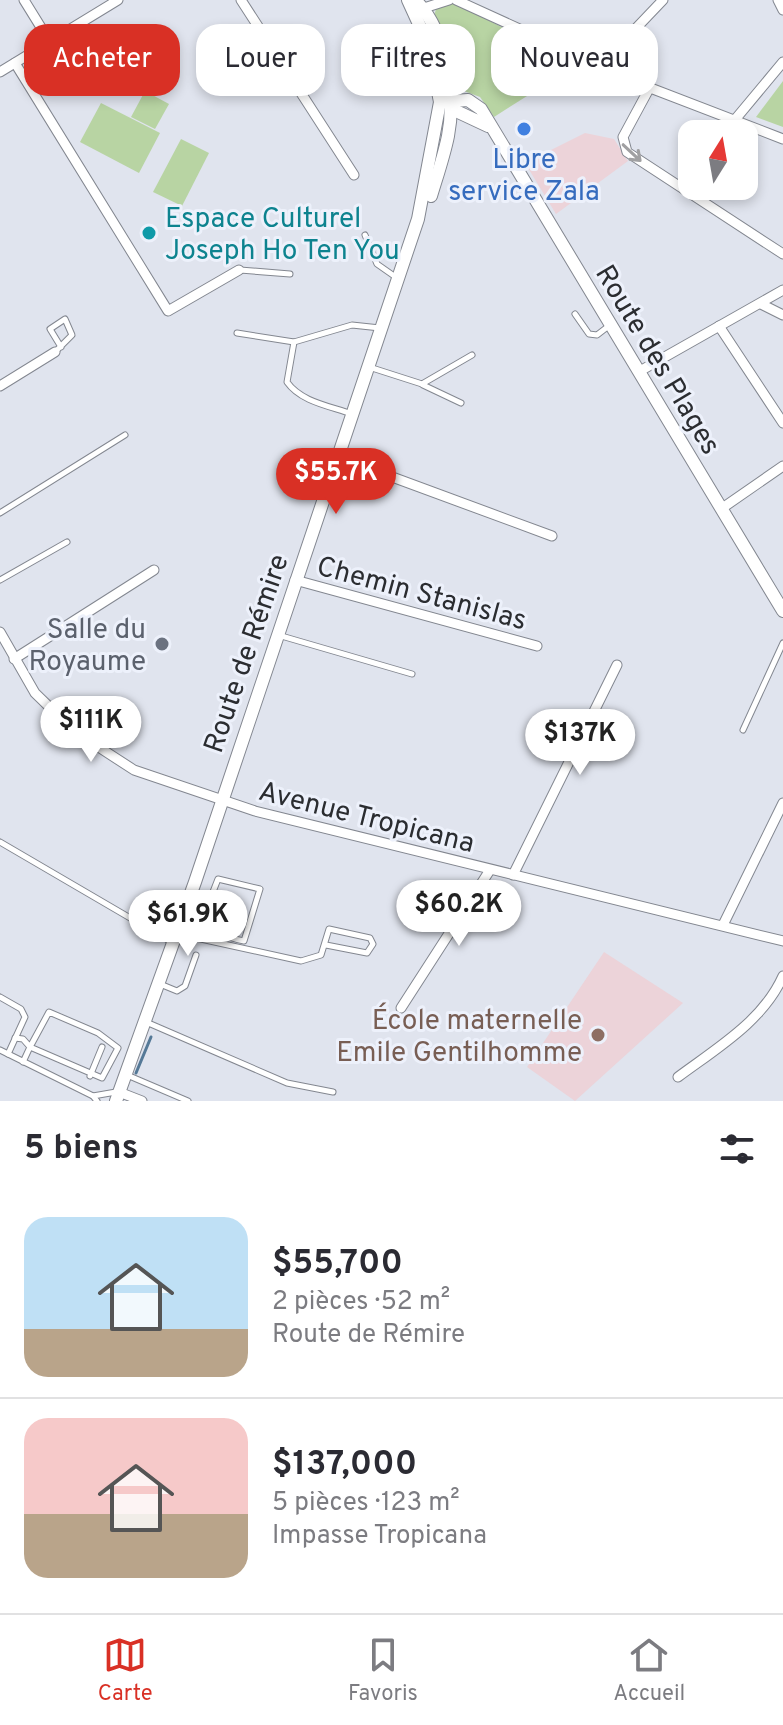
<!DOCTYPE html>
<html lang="fr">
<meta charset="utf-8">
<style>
body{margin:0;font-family:Overpass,sans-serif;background:#f2f2f3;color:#2b2b33;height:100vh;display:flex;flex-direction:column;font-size:30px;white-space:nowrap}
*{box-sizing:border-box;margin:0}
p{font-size:26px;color:#7c7c81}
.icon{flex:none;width:44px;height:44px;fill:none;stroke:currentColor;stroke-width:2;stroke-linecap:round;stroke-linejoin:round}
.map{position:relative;height:1101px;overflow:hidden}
.panel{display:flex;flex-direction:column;background:#fff;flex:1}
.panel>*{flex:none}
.top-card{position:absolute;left:24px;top:24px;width:736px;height:72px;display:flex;gap:16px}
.needle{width:52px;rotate:11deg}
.controls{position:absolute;left:678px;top:120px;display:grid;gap:16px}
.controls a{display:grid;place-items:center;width:80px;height:80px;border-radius:16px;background:#fff;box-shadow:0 4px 12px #0003;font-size:40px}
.price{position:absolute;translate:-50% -68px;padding:0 18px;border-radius:28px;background:#fff;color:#222;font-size:26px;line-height:52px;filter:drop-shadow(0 2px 4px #0008)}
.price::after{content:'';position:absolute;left:50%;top:48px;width:24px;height:18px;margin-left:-12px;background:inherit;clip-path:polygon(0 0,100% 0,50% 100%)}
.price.active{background:#d93025;color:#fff}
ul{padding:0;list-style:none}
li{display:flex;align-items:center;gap:24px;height:200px;padding:0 24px}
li+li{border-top:2px solid #e1e1e2}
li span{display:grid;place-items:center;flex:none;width:224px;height:160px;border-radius:24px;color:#555}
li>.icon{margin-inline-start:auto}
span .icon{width:96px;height:96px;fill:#fffc;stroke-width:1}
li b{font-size:34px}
h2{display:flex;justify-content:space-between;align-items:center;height:96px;padding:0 24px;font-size:34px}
.chip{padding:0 28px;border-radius:24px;background:#fff;box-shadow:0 4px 12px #0003;font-size:28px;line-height:72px}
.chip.active{background:#d93025;color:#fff}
.tab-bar{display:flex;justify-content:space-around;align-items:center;height:112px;border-top:2px solid #e1e1e2;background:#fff;font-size:22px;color:#7c7c81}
.tab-bar a{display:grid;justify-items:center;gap:4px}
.tab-bar .active{color:#d93025}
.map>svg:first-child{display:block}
.education{fill:#ecd3d9}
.park{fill:#b8d4a3}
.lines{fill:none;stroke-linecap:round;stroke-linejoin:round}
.stream{stroke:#557997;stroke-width:3}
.lane-casing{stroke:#838790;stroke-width:7}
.street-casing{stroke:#838790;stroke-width:11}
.secondary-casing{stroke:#838790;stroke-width:14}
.lane{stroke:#fff;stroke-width:5}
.street{stroke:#fff;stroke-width:9}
.secondary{stroke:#fff;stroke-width:12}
.oneway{stroke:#a0a0a2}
.shop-dot{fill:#3f7fe0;stroke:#edf1fb;stroke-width:3}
.culture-dot{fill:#0f9aa8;stroke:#edf1fb;stroke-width:3}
.worship-dot{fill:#6b7280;stroke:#edf1fb;stroke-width:3}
.education-dot{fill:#8d6e63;stroke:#edf1fb;stroke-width:3}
.labels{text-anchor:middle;stroke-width:6;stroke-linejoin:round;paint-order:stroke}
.shop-label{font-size:28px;fill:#366cbe;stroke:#edf1fb}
.culture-label{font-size:28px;fill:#0d838f;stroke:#edf1fb;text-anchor:start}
.street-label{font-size:28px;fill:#2b2d31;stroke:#edf1fb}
.worship-label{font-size:28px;fill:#5b616d;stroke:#edf1fb;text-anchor:end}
.education-label{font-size:28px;fill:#785e54;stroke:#edf1fb;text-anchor:end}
</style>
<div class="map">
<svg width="783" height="1101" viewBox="0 0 783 1101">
<rect width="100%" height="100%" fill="#e0e4ee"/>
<g class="education">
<polygon points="585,133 614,139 628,161 556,214 525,163"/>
<polygon points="604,952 683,1003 575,1101 527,1067"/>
</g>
<g class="park">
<polygon points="454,2 534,44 514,77 535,91 494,117 480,97 464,91 458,84 434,16 436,9"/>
<polygon points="783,81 783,127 756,117"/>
<polygon points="145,91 169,104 155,129 131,117"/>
<polygon points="101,103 160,133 139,173 80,142"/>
<polygon points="181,139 209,153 182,206 153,192"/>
</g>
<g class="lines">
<polyline class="stream" points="136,1073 151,1037"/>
<g class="lane-casing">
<g id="lane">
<polyline points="365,235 377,264 397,278"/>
<polyline points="240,270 290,274"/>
<polyline points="575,314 589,334 597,335 610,325"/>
<polyline points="237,333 294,342 352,325 380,328"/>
<path d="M294,342l-7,40c14,20 43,24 65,32"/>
<polyline points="55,352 72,335 65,319 50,329 61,347"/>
<polyline points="369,367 422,384 472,355"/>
<polyline points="423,385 461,403"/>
<polyline points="0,513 125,435"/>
<polyline points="0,580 67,542"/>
<polyline points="278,635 412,674"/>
<polyline points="743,730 783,643"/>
<polyline points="0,842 173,943"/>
<path d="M183,920c21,6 38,17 61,21l16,-52 -42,-10 -18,46"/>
<polyline points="177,926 151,909 159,898 185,907"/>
<polyline points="178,934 301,961 321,955 329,929 370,938 373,944 367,953 326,945"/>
<polyline points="160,984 177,991 185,986 196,955"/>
<polyline points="0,997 21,1009 25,1017 8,1054"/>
<polyline points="146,1022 287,1083 333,1092"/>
<polyline points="15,1038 23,1039 30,1047 49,1012 98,1033 118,1048 102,1078 30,1047 23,1062"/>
<polyline points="0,1050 93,1096 97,1101"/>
<polyline points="127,1075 188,1101"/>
<polyline points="90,1076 102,1047"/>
<polyline points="93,1096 116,1092"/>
</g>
</g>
<g class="street-casing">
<g id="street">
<polyline points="24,0 50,42"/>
<polyline points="241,0 354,175"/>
<polyline points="456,0 640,84 783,139"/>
<polyline points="778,0 783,10"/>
<polyline points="419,6 424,8 449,0"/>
<polyline points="15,63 168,311 239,270"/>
<polyline points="600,66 663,0"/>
<polyline points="0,72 118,0"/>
<polyline points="650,87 623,137 627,152 783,254"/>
<polyline points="733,122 783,62"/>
<polyline points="761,304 783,315"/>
<polyline points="719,326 783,423"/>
<polyline points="640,371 783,290"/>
<polyline points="0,386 55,352"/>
<polyline points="338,457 552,536"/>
<polyline points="721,509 783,466"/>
<polyline points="295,580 537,646"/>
<polyline points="0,632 35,693 74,731 134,770 255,811 783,941"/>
<polyline points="14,659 154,570"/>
<polyline points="513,875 617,665"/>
<polyline points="723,925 783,803"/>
<polyline points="401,1008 490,870"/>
<path d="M678,1077c39,-29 85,-56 105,-101"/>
<polyline points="119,1092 142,1101"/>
</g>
</g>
<g class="secondary-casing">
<g id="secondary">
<path d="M415,0c31,29 41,95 33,136 -4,20 -11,40 -17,60"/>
<polyline points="449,101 456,111 488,126"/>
<polyline points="440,102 468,100 481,109 783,611"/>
<polyline points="116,1101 195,882 418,219 440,102 429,46 408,0"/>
</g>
</g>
<use href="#lane" class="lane"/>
<use href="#street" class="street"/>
<use href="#secondary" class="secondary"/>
</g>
<defs><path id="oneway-shaft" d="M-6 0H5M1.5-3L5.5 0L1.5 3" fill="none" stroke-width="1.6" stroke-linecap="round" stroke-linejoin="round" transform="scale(2)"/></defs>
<use class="oneway" href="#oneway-shaft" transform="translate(632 153) rotate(43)"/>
<circle class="shop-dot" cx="524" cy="129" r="8"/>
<circle class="culture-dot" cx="149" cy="233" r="8"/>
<circle class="worship-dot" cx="162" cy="644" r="8"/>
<circle class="education-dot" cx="598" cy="1035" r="8"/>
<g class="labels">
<g class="shop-label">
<text x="524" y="168">Libre<tspan x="524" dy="32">service Zala</tspan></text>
</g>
<g class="culture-label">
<text x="165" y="227">Espace Culturel<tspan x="165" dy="32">Joseph Ho Ten You</tspan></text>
</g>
<g class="street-label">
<text transform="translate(659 359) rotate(59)" y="10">Route des Plages</text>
<text transform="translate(422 592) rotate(15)" y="10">Chemin Stanislas</text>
<text transform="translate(245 653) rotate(-71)" y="10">Route de Rémire</text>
<text transform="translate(367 816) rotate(14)" y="10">Avenue Tropicana</text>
</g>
<g class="worship-label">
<text x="146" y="638">Salle du<tspan x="146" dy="32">Royaume</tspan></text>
</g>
<g class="education-label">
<text x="582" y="1029">École maternelle<tspan x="582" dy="32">Emile Gentilhomme</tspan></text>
</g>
</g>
</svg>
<div class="controls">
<a><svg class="needle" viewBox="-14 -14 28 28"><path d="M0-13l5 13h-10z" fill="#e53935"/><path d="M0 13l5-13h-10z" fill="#7c7c81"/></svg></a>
</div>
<b class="price active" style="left:336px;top:516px">$55.7K</b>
<b class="price" style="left:91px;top:764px">$111K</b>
<b class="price" style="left:580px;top:777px">$137K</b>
<b class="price" style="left:459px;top:948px">$60.2K</b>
<b class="price" style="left:188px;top:958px">$61.9K</b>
<div class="top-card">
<a class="chip active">Acheter</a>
<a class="chip">Louer</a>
<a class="chip">Filtres</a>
<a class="chip">Nouveau</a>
</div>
</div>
<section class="panel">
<h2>5 biens<svg class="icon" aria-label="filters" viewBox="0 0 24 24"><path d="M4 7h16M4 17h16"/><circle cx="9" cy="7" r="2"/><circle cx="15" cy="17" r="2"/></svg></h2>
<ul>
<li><span style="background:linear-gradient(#bfe0f5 70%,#b9a48a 0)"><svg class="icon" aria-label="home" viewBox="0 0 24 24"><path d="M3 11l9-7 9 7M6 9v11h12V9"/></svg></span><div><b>$55,700</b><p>2 pièces · 52 m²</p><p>Route de Rémire</p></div></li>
<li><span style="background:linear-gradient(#f6c9c9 60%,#b9a48a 0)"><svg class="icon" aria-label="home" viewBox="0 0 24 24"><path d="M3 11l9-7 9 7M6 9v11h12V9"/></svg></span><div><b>$137,000</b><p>5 pièces · 123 m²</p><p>Impasse Tropicana</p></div></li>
</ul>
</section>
<nav class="tab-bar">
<a class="active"><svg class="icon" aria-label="map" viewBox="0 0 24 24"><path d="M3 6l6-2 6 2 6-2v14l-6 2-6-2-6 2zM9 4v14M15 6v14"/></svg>Carte</a>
<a><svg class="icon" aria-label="saved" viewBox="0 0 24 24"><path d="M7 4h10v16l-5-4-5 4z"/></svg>Favoris</a>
<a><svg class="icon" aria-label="home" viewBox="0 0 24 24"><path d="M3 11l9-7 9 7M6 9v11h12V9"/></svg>Accueil</a>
</nav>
